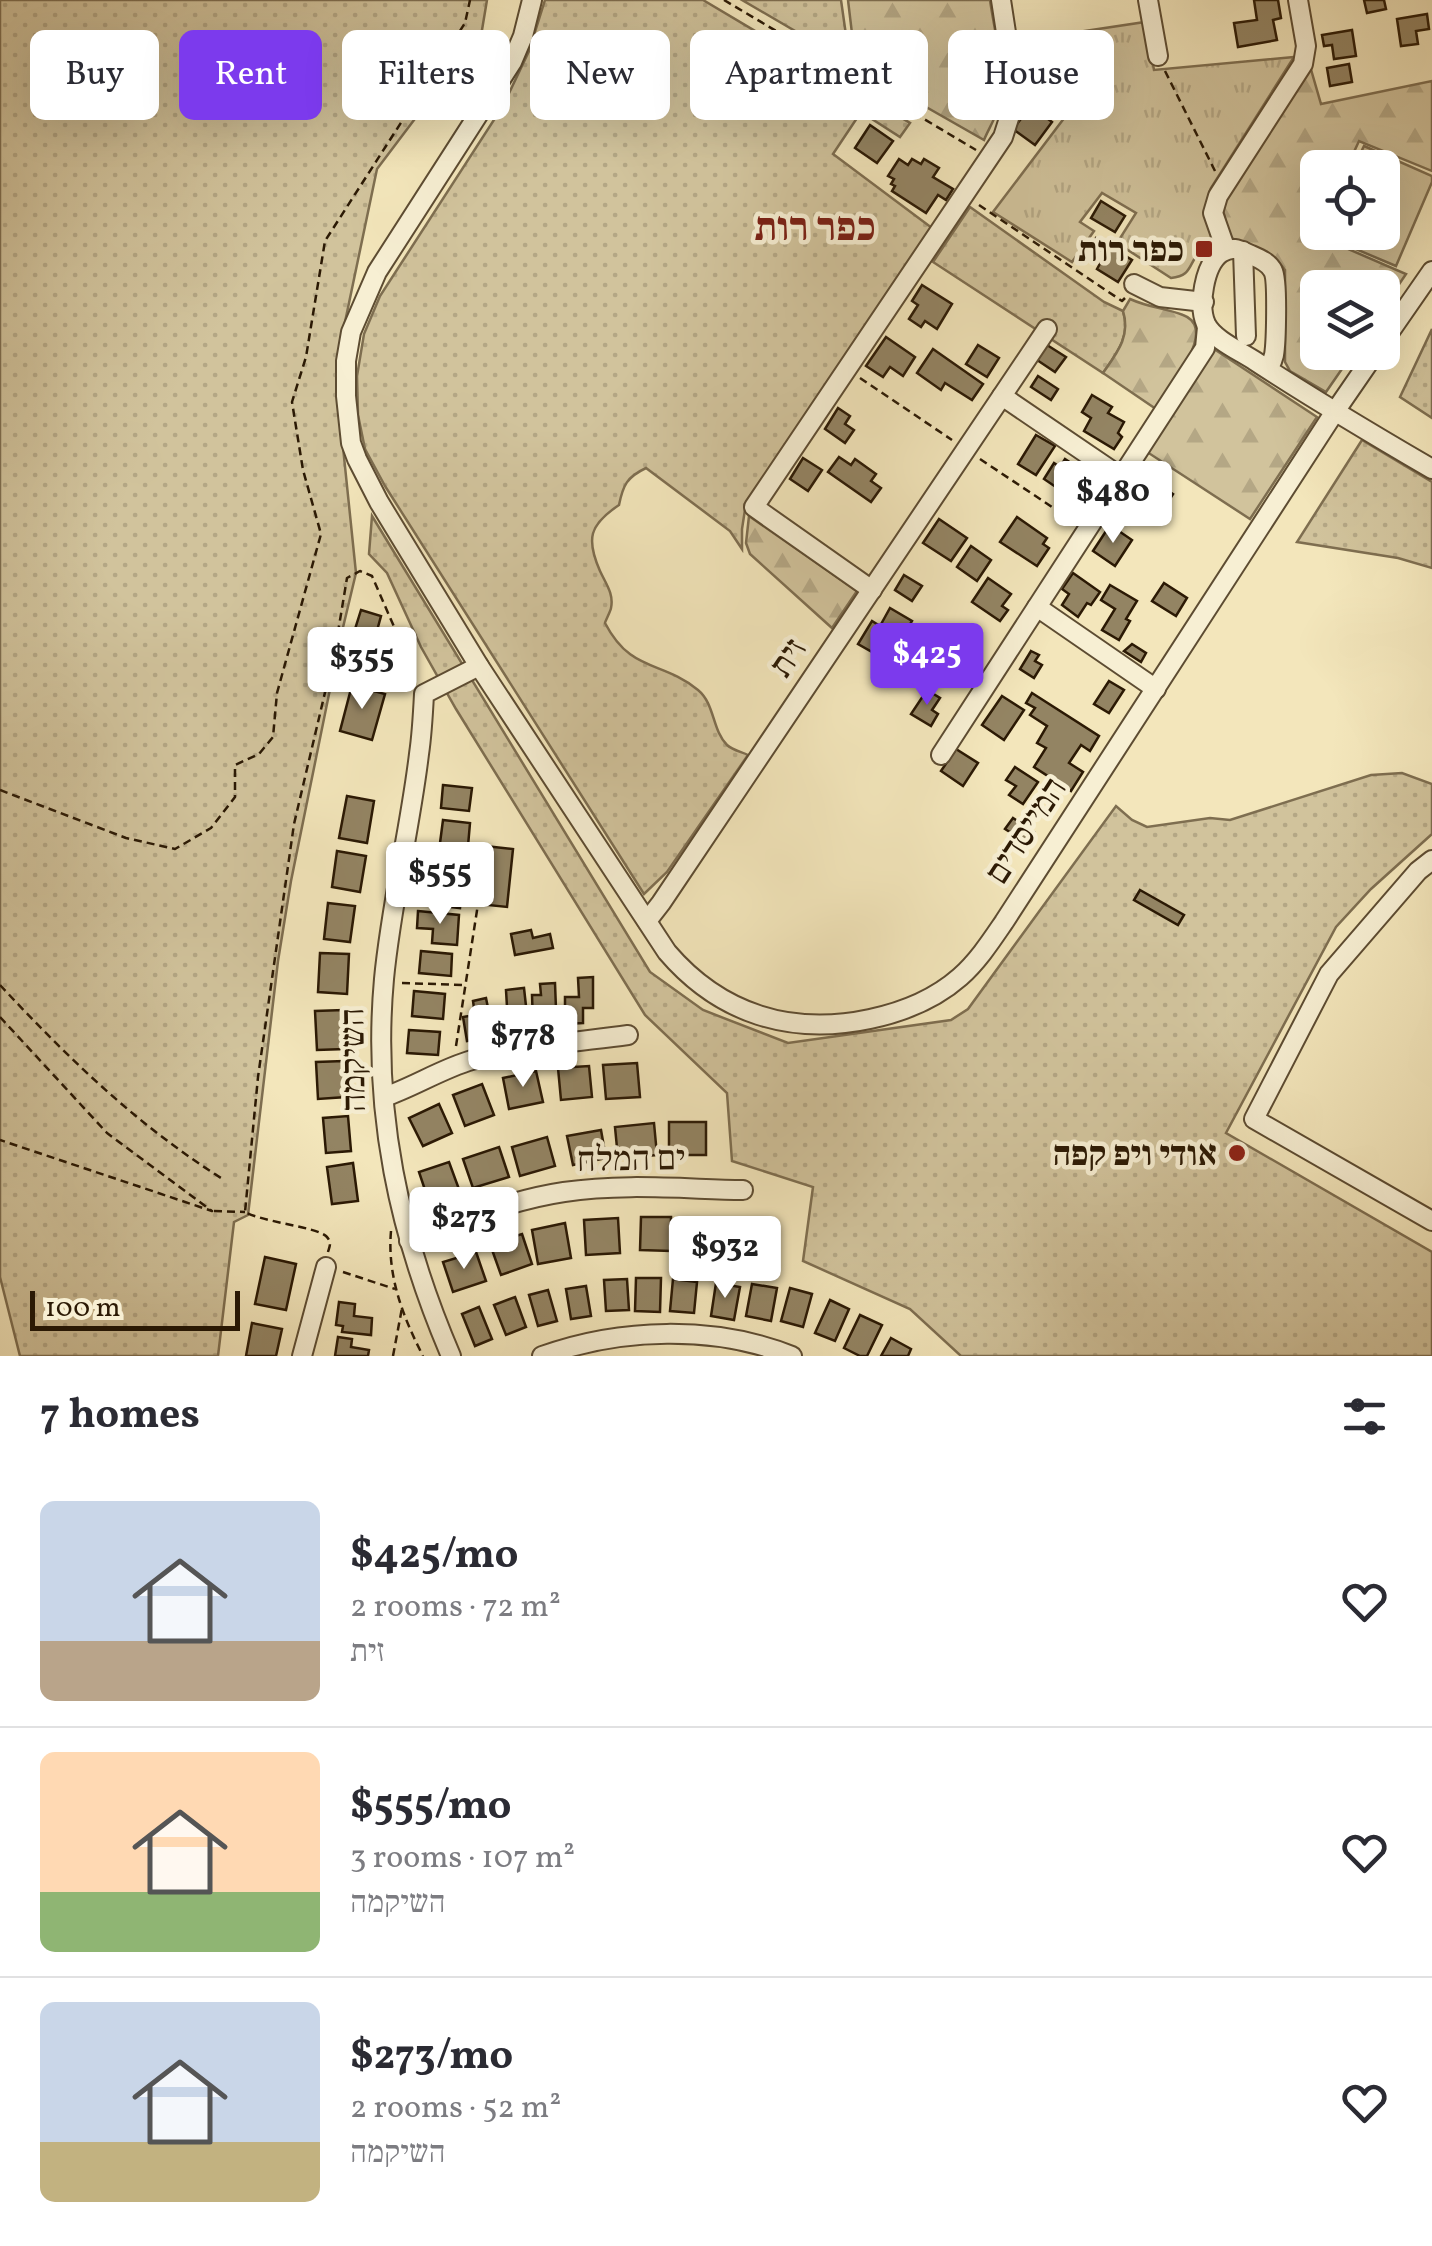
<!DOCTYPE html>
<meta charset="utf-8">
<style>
body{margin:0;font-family:Vollkorn,"Frank Ruhl Libre",serif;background:#f2f2f3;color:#2b2b33;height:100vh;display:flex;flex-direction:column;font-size:38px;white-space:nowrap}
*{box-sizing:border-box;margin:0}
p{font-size:32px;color:#7c7c81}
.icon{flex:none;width:55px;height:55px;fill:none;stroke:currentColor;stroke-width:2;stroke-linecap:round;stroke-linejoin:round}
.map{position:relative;height:1356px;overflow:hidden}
.drawer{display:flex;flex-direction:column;background:#fff;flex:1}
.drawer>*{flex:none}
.guide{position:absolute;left:30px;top:30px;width:1372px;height:90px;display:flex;gap:20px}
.fabs{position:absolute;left:1300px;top:150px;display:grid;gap:20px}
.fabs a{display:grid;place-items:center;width:100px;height:100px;border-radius:15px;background:#fff;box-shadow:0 10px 40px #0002;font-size:50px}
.scale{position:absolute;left:30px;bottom:25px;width:210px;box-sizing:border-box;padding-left:10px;border:5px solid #2b1904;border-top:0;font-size:28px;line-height:35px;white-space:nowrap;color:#2b1904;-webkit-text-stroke:8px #f7efd3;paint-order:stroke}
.price{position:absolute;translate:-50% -85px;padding:0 22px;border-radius:10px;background:#fff;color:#222;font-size:32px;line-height:65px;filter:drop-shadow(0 2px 5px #0008)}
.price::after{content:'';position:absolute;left:50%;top:60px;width:30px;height:22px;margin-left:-15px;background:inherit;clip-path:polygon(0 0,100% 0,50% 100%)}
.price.selected{background:#7c3aed;color:#fff}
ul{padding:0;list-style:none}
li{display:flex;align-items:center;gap:30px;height:250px;padding:0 40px}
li+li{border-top:2px solid #e1e1e2}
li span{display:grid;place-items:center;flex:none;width:280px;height:200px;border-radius:15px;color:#555}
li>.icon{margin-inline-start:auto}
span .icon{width:120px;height:120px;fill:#fffc;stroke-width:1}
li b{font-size:42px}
h2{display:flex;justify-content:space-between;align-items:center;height:120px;padding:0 40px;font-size:42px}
.tag{padding:0 35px;border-radius:15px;background:#fff;box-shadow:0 10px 40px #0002;font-size:35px;line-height:90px}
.tag.selected{background:#7c3aed;color:#fff}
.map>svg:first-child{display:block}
.grass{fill:url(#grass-dots);stroke:#7e6e50;stroke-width:2.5}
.forest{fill:url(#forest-firs);stroke:#7e6e50;stroke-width:2.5}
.park{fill:url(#park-tufts);stroke:#7e6e50;stroke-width:2.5}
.pitch{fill:#d1c39c;stroke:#7e6e50;stroke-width:2.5}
.building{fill:#938463;stroke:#2b1904;stroke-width:2.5}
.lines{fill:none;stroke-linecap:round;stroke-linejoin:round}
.minor-casing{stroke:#5d4c32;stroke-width:22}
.path{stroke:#2b1904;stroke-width:2.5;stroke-dasharray:8 5;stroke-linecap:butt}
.minor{stroke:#f7efd3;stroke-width:18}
.poi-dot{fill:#8f2418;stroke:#f7efd3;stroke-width:4}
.labels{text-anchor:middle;stroke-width:9;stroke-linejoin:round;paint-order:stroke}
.poi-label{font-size:35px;font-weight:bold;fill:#2b1904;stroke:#f7efd3;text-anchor:end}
.street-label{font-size:35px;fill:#2b1904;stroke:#f7efd3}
.quarter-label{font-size:40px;font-weight:bold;fill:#7a1f14;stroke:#f7efd3}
</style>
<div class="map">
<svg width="1432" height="1356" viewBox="0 0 1432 1356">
<defs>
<pattern id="grass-dots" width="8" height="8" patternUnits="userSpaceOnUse" patternTransform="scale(2.5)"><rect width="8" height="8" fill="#d1c39c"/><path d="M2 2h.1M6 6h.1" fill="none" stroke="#b4a785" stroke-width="1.8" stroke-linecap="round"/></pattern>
<pattern id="forest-firs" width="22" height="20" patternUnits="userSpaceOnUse" patternTransform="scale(2.5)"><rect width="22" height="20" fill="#d1c39c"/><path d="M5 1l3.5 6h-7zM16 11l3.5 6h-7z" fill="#b4a785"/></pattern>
<pattern id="park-tufts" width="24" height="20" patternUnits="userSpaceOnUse" patternTransform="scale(2.5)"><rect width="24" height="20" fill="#d1c39c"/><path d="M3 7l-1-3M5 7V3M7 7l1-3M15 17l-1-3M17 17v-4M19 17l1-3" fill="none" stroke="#b4a785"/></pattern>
</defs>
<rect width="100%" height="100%" fill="#f3e6bb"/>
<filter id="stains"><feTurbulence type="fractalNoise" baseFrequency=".002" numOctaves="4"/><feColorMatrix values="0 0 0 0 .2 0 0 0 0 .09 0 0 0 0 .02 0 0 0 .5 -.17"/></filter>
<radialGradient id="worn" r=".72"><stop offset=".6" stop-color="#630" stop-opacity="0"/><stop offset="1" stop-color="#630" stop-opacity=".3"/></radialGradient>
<g class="grass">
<polygon points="0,0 487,0 482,30 377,169 340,346 340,418 356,573 340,640 291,881 278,961 248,1215 234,1222 218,1356 20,1356 0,1277"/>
<path d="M545,0h158l207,123 -10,14 -39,-25 -28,42 99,74 -186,275 -4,26v20l-12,-18 -84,-63c-19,9 -23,17 -27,37 -30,20 -33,34 -19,66 6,13 14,23 11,37 0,2 -6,14 -6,15 26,50 56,37 93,67 17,14 14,40 29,55 5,5 15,7 21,10l-81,117 -23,22 -259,-408 -20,-37 -7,-34 -1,-39 7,-42 16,-38 123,-190 26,-55z"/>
<polygon points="742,0 841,0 850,63"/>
<path d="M970,207l134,95 19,9c8,25 -6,42 -20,62l-170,-111z"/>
<polygon points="1432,329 1432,418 1400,397"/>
<polygon points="1362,440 1432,482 1432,568 1398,558 1297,542"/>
<polygon points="372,516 650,972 703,1010 788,1043 951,1020 968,1009 1116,806 1132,820 1147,827 1210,818 1230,820 1371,775 1402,773 1432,784 1432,834 1371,889 1336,927 1226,1133 1432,1252 1432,1356 961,1356 910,1309 803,1261 813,1187 732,1161 727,1093 645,1015 456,709 421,647 387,573 369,554"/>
</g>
<g class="forest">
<path d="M848,0h142c5,35 17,76 7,111 -3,10 -9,19 -13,29l-128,-73z"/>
<path d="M1310,66l11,38 111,-23v90l-73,-30 -12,26 -29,1v68l88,38 -23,34 -1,-20h-64v64l35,1 -27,39 -36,-21 -5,-9v-92c-11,-16 -36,-27 -55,-32l-7,-28 2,-16z"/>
<path d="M1130,299c20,9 35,9 53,16 37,13 -15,75 -27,94l-53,-36c14,-20 28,-37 20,-62z"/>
<polygon points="1211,347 1317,417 1250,519 1144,450"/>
<polygon points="749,516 857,591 832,628 750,554 746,543"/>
</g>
<path class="park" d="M1145,22l9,48 140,-13 -83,131c-8,20 -2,33 4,52 -5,3 -10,6 -14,10 -13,13 -8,26 -30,28l-54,-35 19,-30 -34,-20 -22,29 14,9 -22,31 -79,-50 72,-95 -40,-29 -7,-47z"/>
<polygon class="pitch" points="1364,146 1432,176 1432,182 1396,266 1325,236 1326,233 1382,232 1382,168 1354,167"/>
<g class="building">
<polygon points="1254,0 1278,0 1281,18 1273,20 1277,40 1238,47 1234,23 1257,20"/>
<polygon points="1364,0 1384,0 1386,9 1367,13"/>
<polygon points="1427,14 1429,29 1416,31 1418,44 1401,46 1397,19"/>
<polygon points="1352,30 1356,56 1334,59 1332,45 1324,46 1322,35"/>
<polygon points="1349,64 1352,82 1330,86 1327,68"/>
<polygon points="1031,106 1052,122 1035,145 1013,129"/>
<polygon points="870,125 893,141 877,163 855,148"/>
<polygon points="899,159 908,165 912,159 921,164 924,159 939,168 933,177 953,189 946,200 938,195 926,213 892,191 895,186 891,184 894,179 888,176"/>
<polygon points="1101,201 1125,216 1115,232 1091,218"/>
<polygon points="1096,238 1132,260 1118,282 1097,269 1102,260 1088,251"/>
<polygon points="922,285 952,304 937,329 925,321 921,327 909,319 918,305 912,301"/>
<polygon points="886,337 915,357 903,376 890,367 883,377 866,366"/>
<polygon points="978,345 999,358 987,377 966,364"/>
<polygon points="1047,345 1066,357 1055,372 1037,360"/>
<polygon points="933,349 983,384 972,400 945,383 941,390 917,373"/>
<polygon points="1038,376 1058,389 1051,400 1031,387"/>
<polygon points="1092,395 1112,407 1108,413 1124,422 1118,433 1122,437 1114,449 1084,431 1091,418 1082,412"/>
<polygon points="838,408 850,416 845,424 854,430 845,443 825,429"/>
<polygon points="1036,435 1055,446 1036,475 1018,464"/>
<polygon points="839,457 851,465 855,459 876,474 871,481 881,488 871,502 828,472"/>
<polygon points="803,458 822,470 808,491 790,479"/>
<polygon points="1065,459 1086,473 1083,477 1091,482 1078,502 1044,479 1054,463 1060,467"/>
<polygon points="1155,471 1169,479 1164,488 1173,494 1161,513 1147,504 1143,511 1123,499 1137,474 1148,481"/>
<polygon points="1017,517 1047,538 1043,544 1049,548 1037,566 1000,542"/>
<polygon points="939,519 967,538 951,561 923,543"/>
<polygon points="1110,525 1132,540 1115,566 1093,551"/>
<polygon points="971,546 991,560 977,581 957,567"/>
<polygon points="1073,573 1100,592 1091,605 1087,603 1078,617 1062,605 1069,594 1062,589"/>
<polygon points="904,575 922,586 912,601 895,590"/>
<polygon points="988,578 1011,594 1002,606 1008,610 1000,621 972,602"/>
<polygon points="1164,583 1187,598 1176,616 1152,601"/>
<polygon points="1110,585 1137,601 1126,619 1130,621 1119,640 1102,630 1115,609 1101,600"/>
<polygon points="890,608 912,621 888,661 858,644 872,621 880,626"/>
<polygon points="361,610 381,616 372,649 351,642"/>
<polygon points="950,627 978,646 969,660 973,662 966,673 933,651"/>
<polygon points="1132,644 1146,653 1141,662 1124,651"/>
<polygon points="1031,651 1039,655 1035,661 1042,665 1034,678 1020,669"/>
<polygon points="1109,681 1124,690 1109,713 1094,704"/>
<polygon points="352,685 385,694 372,740 340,731"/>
<polygon points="927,690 940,698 932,710 938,714 931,726 911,714"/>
<polygon points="1032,693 1099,736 1090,751 1081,745 1069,763 1083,772 1071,791 1034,767 1046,748 1037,743 1047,726 1030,715 1035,708 1026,703"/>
<polygon points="1002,696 1024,710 1004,740 982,725"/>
<polygon points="956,749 978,763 963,786 941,771"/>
<polygon points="1015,767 1038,782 1023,804 1009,795 1016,786 1006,780"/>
<polygon points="443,785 472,788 469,811 441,808"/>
<polygon points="347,796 374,801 367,843 339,838"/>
<polygon points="1013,818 1034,832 1027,843 1005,829"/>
<polygon points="443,820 470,823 468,846 440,843"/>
<polygon points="485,846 513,849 507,907 478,904"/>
<polygon points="337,851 366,856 360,892 332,887"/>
<polygon points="438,854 465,857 463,881 435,877"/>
<polygon points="434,884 462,887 460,908 432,905"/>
<polygon points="1140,890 1184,915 1178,925 1134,900"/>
<polygon points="328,903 355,906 350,942 324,939"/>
<polygon points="418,911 459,915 457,945 432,943 433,929 417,928"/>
<polygon points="531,930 533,938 550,934 553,948 515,955 511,934"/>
<polygon points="421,951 452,954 451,976 419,973"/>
<polygon points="320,953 349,954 347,994 318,992"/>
<polygon points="593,977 593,1008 583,1008 583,1023 565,1024 565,997 579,997 578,978"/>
<polygon points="555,983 556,1009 549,1009 550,1024 533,1024 532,995 541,995 540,984"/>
<polygon points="524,988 527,1015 519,1016 520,1028 499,1030 497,1008 507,1007 506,990"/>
<polygon points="414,991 445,994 443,1019 412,1016"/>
<polygon points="486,998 491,1023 482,1025 484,1038 467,1041 463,1017 475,1015 473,1001"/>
<polygon points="344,1010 345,1049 317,1050 315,1011"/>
<polygon points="409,1030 440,1032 438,1055 407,1053"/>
<polygon points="344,1061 346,1097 318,1099 316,1062"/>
<polygon points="637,1063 640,1097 606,1099 603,1065"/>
<polygon points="589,1066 592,1097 561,1100 558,1068"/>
<polygon points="536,1071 543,1102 509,1109 503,1078"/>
<polygon points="482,1084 494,1115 465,1126 453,1095"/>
<polygon points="439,1104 452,1133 423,1146 409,1118"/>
<polygon points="348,1116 351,1151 326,1153 323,1118"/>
<rect x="669" y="1122" width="37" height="33"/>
<polygon points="654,1123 657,1155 618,1158 615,1127"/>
<polygon points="601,1130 606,1158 573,1165 567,1136"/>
<polygon points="547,1137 555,1166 520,1176 512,1147"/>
<polygon points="499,1147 509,1177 473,1188 463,1159"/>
<polygon points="449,1162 460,1192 429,1202 419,1172"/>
<polygon points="353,1163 358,1201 332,1204 327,1167"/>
<polygon points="641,1217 671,1217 671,1251 640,1250"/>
<polygon points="618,1218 620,1253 586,1255 584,1220"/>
<polygon points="687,1221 718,1224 716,1254 684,1251"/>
<polygon points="565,1223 571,1258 538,1264 532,1230"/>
<polygon points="738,1226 769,1231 764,1263 733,1259"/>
<polygon points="522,1234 532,1264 501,1275 490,1244"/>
<polygon points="476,1252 486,1281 453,1292 443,1262"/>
<polygon points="265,1257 296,1264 286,1310 255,1304"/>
<polygon points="636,1278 661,1278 660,1312 635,1311"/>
<polygon points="627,1279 629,1310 606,1311 604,1280"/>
<polygon points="673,1279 697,1282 694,1313 670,1311"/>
<polygon points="716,1283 740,1287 734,1320 711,1316"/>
<polygon points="752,1284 777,1288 771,1321 746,1316"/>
<polygon points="586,1286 591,1316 571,1319 566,1289"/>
<polygon points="790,1288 812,1294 803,1327 781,1321"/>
<polygon points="548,1290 557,1321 538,1326 529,1295"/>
<polygon points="515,1297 526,1327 506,1335 494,1305"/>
<polygon points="830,1300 849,1309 835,1341 815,1333"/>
<polygon points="339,1302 355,1304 354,1316 372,1318 371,1335 342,1332 343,1326 336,1325"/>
<polygon points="479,1307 492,1339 475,1346 462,1314"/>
<polygon points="860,1315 882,1325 867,1356 860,1356 844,1348"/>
<polygon points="252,1323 282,1329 276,1356 246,1356"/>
<polygon points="338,1337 352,1339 351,1347 369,1350 368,1356 335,1356"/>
<polygon points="891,1338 911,1349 908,1356 881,1356"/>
</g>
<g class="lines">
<g class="minor-casing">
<g id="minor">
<path d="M532,0l-9,36 -11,26 -135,210 -26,60 -5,29v35l5,47 6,16 22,43 100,164 188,286c53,62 124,84 203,67 33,-7 65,-20 90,-42 18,-16 31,-36 44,-55l330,-509 42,-61"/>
<polyline points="1148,0 1158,56"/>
<polyline points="1226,250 1213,213 1218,196 1303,64 1306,46 1298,0"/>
<polyline points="1243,251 1246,336"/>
<polyline points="1134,284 1160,297 1204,302"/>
<polyline points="1382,343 1432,271"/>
<path d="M1268,369c4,-7 4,-6 6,-14 2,-11 4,-75 -1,-84 -4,-9 -15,-13 -24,-17 -11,-5 -17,-8 -28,-1 -17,12 -23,53 -15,71 8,16 34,27 49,37 58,38 117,73 177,108"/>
<polyline points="1002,396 1121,477"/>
<polyline points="872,590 754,507 1003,137 1011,112 1015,91 1001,0"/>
<polyline points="1037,607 1156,689"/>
<polyline points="941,755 1205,348 1207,327"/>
<polyline points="1432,860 1418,871 1329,974 1254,1119 1432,1221"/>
<polyline points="647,921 661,903 1047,329"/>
<path d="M384,1097c30,-10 57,-28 88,-37 50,-14 104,-18 156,-25"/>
<path d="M409,1241c51,-20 101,-41 155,-49 59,-9 120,-3 179,-2"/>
<polyline points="302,1356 326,1267"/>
<path d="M451,1356c-52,-121 -79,-245 -67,-377 7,-75 26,-149 35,-225 3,-20 4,-40 5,-60l55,-28"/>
<path d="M542,1356c78,-28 172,-31 250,0"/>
</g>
</g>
<g class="path">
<polyline points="724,0 976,150"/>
<polyline points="1165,71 1215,171"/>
<polyline points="979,205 1122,301 1125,298"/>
<polyline points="860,378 952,440"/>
<polyline points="980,459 1073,521"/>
<polyline points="0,790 126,838 175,849 211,828 235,797 235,765 259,754 273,737 277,693 321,534 303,470 292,402 306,357 325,241 465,23 470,0"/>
<polyline points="402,983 464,985"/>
<path d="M0,985c67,72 137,140 221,193"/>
<polyline points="0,1017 107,1133 212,1211 0,1140"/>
<polyline points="456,1046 478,904"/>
<polyline points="214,1211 245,1212"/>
<path d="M391,1231c-4,45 12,86 32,125"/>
<path d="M328,1252c2,-7 4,-10 -2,-16 -10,-9 -63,-14 -81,-24l13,-135 36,-253 41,-174 12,-72 13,-7 12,5 33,76 7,30"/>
<polyline points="343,1272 395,1289"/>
<polyline points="393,1356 402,1308"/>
</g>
<use href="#minor" class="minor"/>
</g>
<g class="poi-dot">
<rect x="1194" y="239" width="20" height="20" rx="5"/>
<circle cx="1237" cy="1153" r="10"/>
</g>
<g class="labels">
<g class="poi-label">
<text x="1184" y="261">כפר רות</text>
<text x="1217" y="1165">אודי ויפ קפה</text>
</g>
<g class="street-label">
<text transform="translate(787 657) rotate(-56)" y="12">זית</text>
<text transform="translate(1025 830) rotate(-57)" y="12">המייסדים</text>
<text transform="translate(352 1060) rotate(-91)" y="12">השיקמה</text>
<text transform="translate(631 1158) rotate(-1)" y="12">ים המלח</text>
</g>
<g class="quarter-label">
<text x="815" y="240">כפר רות</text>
</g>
</g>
<rect width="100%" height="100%" filter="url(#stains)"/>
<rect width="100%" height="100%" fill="url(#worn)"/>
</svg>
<div class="fabs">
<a><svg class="icon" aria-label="locate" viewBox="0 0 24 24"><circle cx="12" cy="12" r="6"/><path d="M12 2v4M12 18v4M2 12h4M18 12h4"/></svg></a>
<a><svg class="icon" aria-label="layers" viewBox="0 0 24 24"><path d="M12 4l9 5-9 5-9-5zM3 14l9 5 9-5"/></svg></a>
</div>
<div class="scale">100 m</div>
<b class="price" style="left:1113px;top:546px">$480</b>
<b class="price selected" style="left:927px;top:708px">$425</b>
<b class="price" style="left:362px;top:712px">$355</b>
<b class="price" style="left:440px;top:927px">$555</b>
<b class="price" style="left:523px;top:1090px">$778</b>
<b class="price" style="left:464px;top:1272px">$273</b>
<b class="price" style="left:725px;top:1301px">$932</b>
<div class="guide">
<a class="tag">Buy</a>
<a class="tag selected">Rent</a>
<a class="tag">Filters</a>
<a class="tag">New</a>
<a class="tag">Apartment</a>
<a class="tag">House</a>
</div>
</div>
<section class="drawer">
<h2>7 homes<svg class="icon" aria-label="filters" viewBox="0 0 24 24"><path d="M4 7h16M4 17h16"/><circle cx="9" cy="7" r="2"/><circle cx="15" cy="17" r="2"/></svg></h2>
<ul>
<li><span style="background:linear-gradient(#c9d6e8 70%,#b9a48a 0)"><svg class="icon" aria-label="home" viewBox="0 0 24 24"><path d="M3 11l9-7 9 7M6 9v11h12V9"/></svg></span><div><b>$425/mo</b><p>2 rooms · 72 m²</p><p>זית</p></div><svg class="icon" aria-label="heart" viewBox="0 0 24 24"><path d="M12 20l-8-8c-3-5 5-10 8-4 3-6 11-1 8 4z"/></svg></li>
<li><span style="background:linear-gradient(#ffd9b3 70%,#8fb573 0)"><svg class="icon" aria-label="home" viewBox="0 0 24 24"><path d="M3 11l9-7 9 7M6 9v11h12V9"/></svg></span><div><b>$555/mo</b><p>3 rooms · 107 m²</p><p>השיקמה</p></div><svg class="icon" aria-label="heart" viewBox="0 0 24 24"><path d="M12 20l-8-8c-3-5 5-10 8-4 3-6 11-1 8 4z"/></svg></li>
<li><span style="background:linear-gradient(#c9d6e8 70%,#c2b280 0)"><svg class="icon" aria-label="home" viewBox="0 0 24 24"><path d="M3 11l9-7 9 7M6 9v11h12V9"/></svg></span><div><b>$273/mo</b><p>2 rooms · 52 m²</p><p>השיקמה</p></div><svg class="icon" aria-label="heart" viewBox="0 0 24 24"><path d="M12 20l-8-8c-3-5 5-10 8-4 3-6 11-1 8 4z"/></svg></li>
</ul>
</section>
